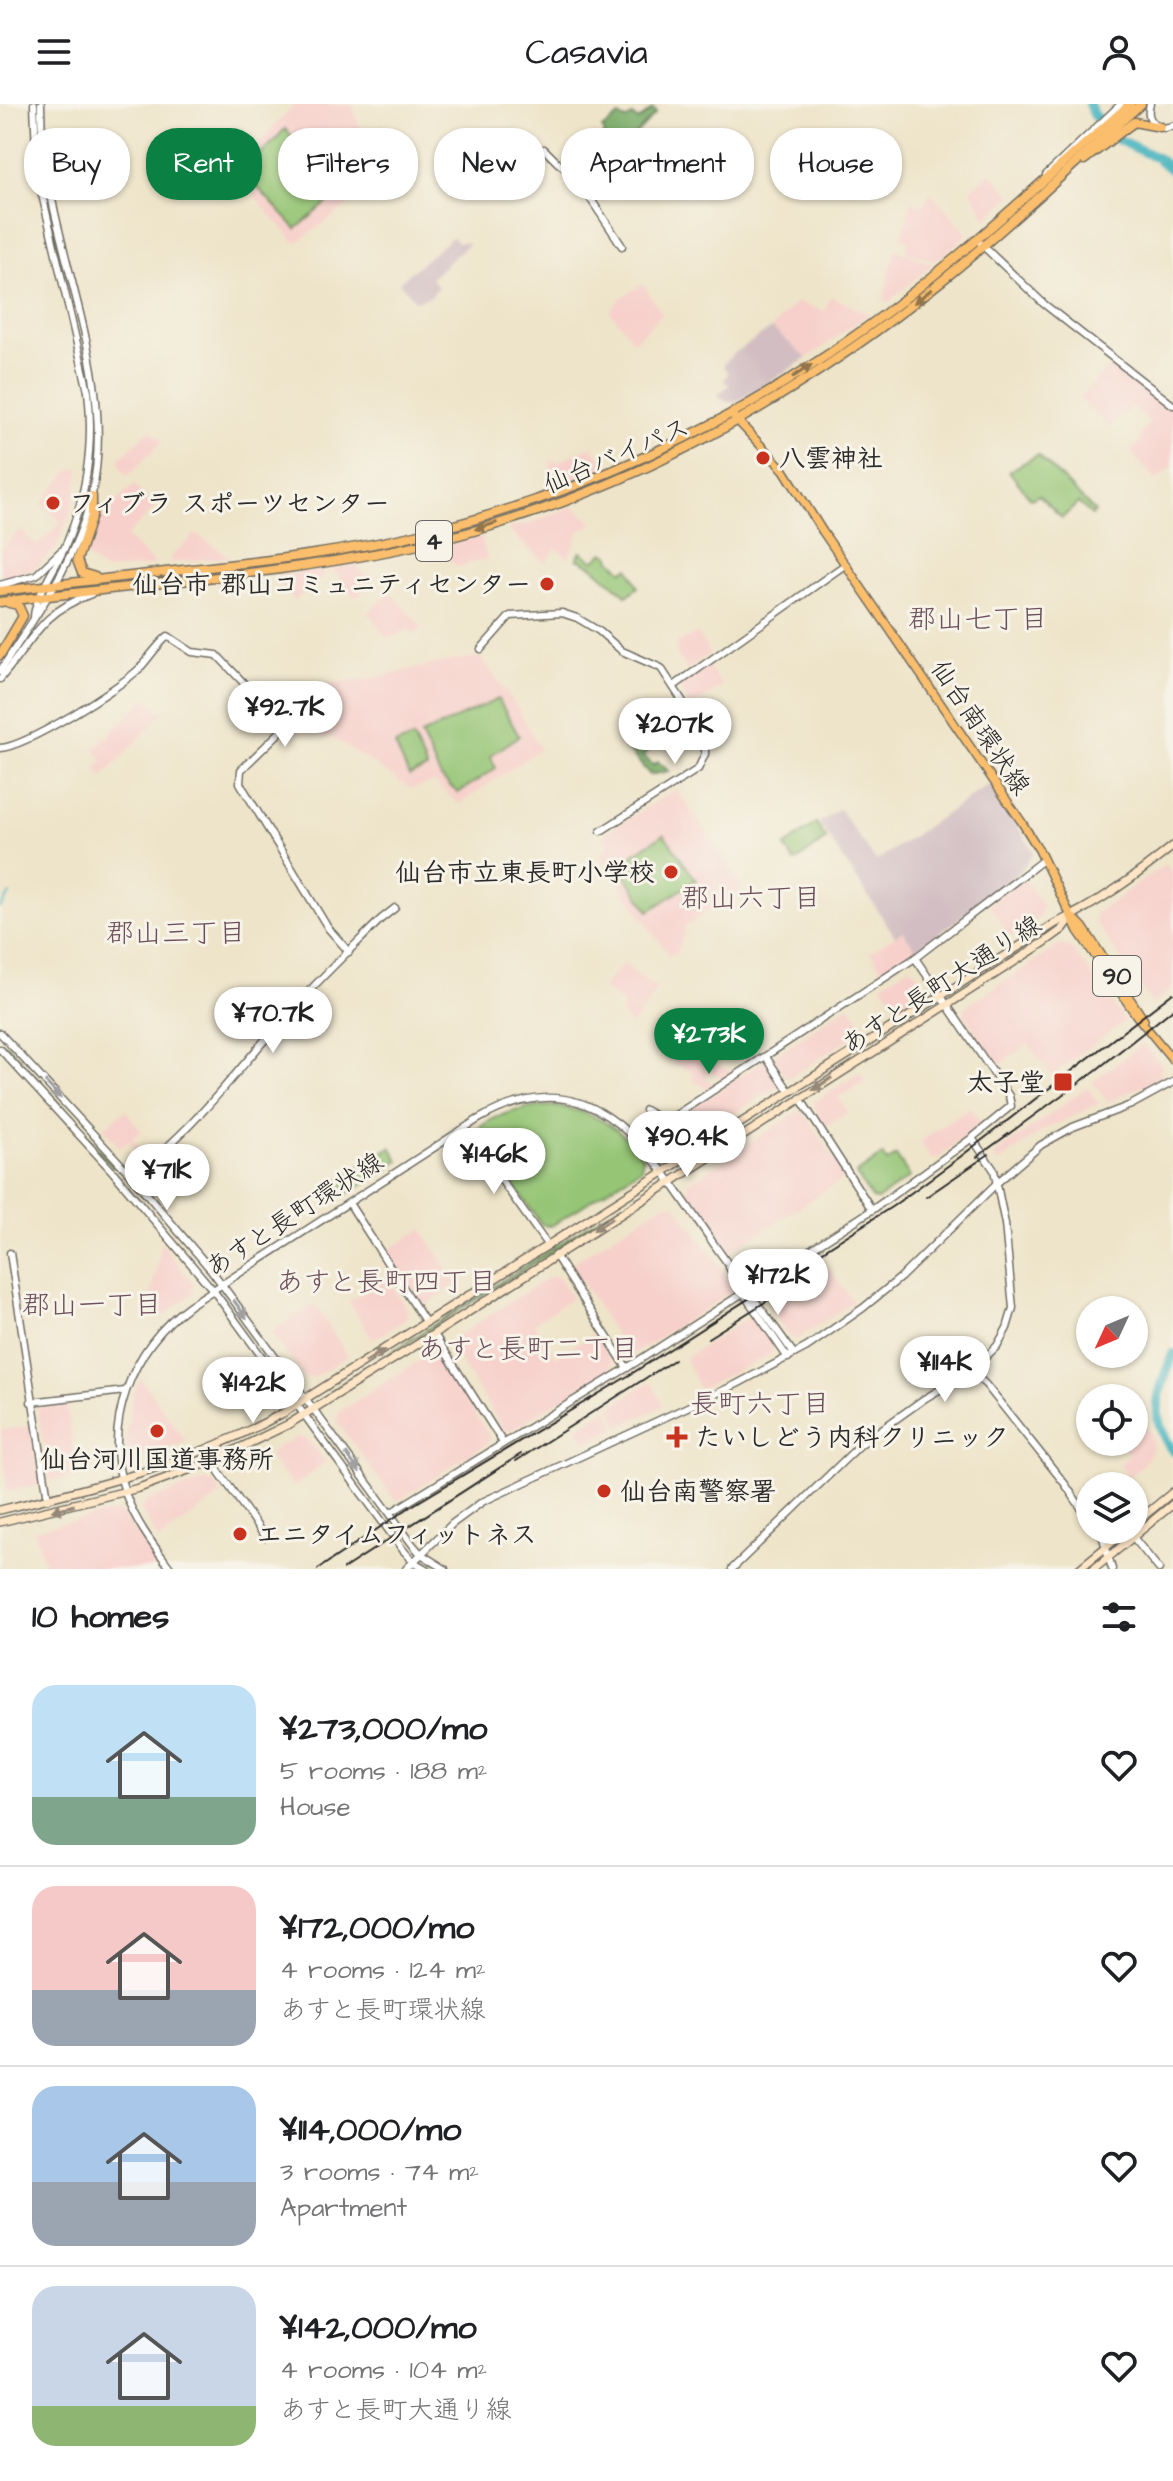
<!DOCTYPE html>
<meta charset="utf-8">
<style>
body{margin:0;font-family:"Architects Daughter","Klee One",sans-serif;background:#f2f2f2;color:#202124;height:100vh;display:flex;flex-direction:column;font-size:30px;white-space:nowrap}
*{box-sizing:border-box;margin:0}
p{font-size:26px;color:#757577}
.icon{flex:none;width:44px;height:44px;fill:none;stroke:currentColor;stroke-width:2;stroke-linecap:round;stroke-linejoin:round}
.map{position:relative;height:1465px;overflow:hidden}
.sheet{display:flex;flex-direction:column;background:#fff;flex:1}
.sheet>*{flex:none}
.banner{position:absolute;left:24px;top:24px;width:1126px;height:72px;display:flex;gap:16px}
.needle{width:52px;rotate:226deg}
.tools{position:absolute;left:1076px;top:1192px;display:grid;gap:16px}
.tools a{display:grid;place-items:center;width:72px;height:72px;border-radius:50%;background:#fff;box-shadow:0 2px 6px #0004;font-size:40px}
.price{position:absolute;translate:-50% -68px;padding:0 18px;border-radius:28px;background:#fff;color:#222;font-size:26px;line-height:52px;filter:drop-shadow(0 2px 4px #0008)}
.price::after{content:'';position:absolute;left:50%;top:48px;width:24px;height:18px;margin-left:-12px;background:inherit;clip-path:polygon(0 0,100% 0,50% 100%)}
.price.current{background:#0b8043;color:#fff}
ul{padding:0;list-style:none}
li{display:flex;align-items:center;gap:24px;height:200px;padding:0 32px}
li+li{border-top:2px solid #e0e0e0}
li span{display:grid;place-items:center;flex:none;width:224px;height:160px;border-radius:24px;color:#555}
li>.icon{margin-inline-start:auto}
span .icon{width:96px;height:96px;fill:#fffc;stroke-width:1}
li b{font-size:34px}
h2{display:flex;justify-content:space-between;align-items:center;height:96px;padding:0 32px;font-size:34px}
.pill{padding:0 28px;border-radius:32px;background:#fff;box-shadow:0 2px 6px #0004;font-size:28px;line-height:72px}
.pill.current{background:#0b8043;color:#fff}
header{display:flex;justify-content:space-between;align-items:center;height:104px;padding:0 32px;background:#fff;font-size:36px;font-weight:600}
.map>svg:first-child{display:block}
.built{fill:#f7d0cb}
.industrial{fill:#d2bec2}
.green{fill:#95c574;stroke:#607850;stroke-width:2}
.forest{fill:#78aa66;stroke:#526a48;stroke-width:2}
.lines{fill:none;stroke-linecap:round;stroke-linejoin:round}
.stream{stroke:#46b4c0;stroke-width:2}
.river{stroke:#46b4c0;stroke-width:10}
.tertiary-casing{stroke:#6f6c62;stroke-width:9}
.secondary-casing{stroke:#6f6c62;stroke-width:10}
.primary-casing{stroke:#6f6c62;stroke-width:10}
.trunk-casing{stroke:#6f6c62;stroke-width:11}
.tertiary{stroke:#fff;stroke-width:6}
.secondary{stroke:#fde5c5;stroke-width:7}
.primary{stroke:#fabe6d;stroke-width:7}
.trunk{stroke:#fabe6d;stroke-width:8}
.rail{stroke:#2b2b2b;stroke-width:2}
.oneway{fill:#92744c}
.oneway2{fill:#948878}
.oneway3{fill:#a0a0a0}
.poi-dot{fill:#c8321e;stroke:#f7f3e8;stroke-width:3}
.labels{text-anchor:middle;stroke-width:6;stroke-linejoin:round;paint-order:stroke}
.shield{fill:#f7f3e8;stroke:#686764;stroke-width:2}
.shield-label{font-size:24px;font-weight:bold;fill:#2b2b2b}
.street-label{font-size:26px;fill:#2b2b2b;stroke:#f7f3e8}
.poi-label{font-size:26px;font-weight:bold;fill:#2b2b2b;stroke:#f7f3e8;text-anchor:start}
.neighbourhood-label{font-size:28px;fill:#6c515d;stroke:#f7f3e8}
</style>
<header><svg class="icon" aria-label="menu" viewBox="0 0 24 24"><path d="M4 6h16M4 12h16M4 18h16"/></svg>Casavia<svg class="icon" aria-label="person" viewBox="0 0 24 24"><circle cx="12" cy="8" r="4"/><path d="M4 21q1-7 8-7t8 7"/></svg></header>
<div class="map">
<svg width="1173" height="1465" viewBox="0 0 1173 1465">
<rect width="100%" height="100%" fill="#f7f3e8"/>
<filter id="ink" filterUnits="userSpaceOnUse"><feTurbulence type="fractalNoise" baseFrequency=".0125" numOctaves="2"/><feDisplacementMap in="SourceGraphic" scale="16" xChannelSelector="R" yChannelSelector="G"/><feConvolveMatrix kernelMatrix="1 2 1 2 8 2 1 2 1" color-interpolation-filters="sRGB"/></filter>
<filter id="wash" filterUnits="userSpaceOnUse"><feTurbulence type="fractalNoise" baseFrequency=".006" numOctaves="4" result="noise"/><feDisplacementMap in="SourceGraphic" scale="32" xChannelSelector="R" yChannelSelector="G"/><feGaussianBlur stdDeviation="1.8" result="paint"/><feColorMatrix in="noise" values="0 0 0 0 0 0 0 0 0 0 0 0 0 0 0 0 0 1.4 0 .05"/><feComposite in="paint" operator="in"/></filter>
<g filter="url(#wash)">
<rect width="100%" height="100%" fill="#eee4c9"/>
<g class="built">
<polygon points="295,0 352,0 358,19 372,43 381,72 367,87 298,138 294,137 251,89 241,86 228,76 228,72"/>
<polygon points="606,49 609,58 609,76 601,81 605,88 609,86 610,90 596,98 579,68 567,61"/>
<polygon points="990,68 1012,92 986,115 971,85"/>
<polygon points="930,88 968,130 936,157 906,147 908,137 902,134 912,97 924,101"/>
<polygon points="897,146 933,160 888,198 884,196 894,147"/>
<polygon points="643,180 662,210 634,237 610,208 619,195"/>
<polygon points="830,192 869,210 807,254 772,224 796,198 825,207"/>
<polygon points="1110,262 1116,262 1173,306 1173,362 1156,376 1131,348 1142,335 1140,332 1150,318 1131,303 1110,324 1079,294"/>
<polygon points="150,326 163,337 128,372 123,366 119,355"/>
<polygon points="591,342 607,362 562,380 551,366 550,356 558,358"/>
<polygon points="76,364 80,365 72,403 55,446 34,465 14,472 6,472 0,468 0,447 20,426 38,442 61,418 42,400 68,368"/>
<polygon points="134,380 154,404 126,433 155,461 106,467 85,452 99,402 106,408"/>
<polygon points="573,402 593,419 580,427 569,454 556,444 545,459 506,424 527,420"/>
<polygon points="196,430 217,444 231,453 169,459 172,452"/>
<polygon points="481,432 487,455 457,463 438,444"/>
<polygon points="355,460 371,479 355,494 332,464"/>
<polygon points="320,466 325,471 294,497 276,476 282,471"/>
<polygon points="390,488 422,524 415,530 409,525 387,535 368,508"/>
<polygon points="697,529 710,550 687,566 678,552 676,540"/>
<polygon points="481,553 518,605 540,645 459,700 434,678 411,685 330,632 324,635 296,596 311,591 320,580 365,576 453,556"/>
<polygon points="708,561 722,582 692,603 678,583"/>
<polygon points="146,594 163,609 103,673 96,665 103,656 95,645"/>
<polygon points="676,685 743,784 687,821 676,851 672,850 670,853 600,752 608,742 605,729"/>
<polygon points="1166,760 1173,768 1173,884 1153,900 1095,818 1096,809"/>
<polygon points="1022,776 1026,777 1043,803 1039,814 1010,832 989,800"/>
<polygon points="903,827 917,847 884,869 870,848"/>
<polygon points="1060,841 1071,843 1125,917 1052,971 1028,940 998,962 964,911 965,903"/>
<polygon points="623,860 657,885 632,921 622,911 621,906 625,901 602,884"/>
<polygon points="910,862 920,873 907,881 914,893 898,904 882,880"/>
<polygon points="849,901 866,924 789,974 785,972 774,956 775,951"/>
<polygon points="1143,940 1162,962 1160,973 1108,998 1092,978"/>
<polygon points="682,942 684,942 732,968 723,975 710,967 705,975 715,980 708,985 692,976 695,969 668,956"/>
<polygon points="763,957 779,977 779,981 669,1051 659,1048 648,1034"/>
<polygon points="860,969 866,978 838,993 848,1008 828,1021 824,1020 814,1004 814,998"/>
<polygon points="1087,983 1099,1000 1045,1025 1000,1058 996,1057 993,1052"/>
<polygon points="970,1003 981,1020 937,1055 931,1054 921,1039 923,1035"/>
<polygon points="126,1006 141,1027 132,1035 146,1052 143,1055 129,1037 120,1044 103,1024"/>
<polygon points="799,1007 804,1009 846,1073 730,1148 687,1088 689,1079"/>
<polygon points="666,1099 676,1101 733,1181 732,1188 633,1250 627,1249 588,1187 573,1164 575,1157"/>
<polygon points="422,1125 457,1180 428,1199 421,1198 388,1146"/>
<polygon points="162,1140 194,1180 192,1190 163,1212 150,1195 159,1155 159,1143"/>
<polygon points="828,1163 853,1198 798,1235 789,1233 769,1201"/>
<polygon points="551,1172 559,1174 572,1194 534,1219 555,1253 594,1229 613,1259 611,1264 510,1327 503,1325 451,1243 451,1236"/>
<polygon points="387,1174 408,1207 407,1214 373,1236 349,1197"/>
<polygon points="314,1200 348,1252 313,1274 303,1272 271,1228"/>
<polygon points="750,1213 759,1220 773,1241 770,1251 699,1285 685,1254"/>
<polygon points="430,1250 438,1252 490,1333 488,1339 399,1396 394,1395 337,1318 339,1308"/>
<polygon points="140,1274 186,1337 134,1357 126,1351 126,1330 133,1291"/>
<polygon points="651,1277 663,1302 620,1322 611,1302"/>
<polygon points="67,1299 75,1372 52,1377 50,1375 37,1304"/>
<polygon points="608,1304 617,1324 585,1339 578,1324"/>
<polygon points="1138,1318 1151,1329 1153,1340 1148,1354 1130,1373 1119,1361 1130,1350 1118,1338 1134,1338 1134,1320"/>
<polygon points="30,1322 40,1381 8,1387 0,1326"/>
<polygon points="297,1333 307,1335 325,1358 294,1383 268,1352 274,1348 274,1345"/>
<polygon points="204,1377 214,1379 222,1390 159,1436 141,1407 145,1398"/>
<polygon points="114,1408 125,1411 158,1462 149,1465 47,1465 34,1426"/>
</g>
<g class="industrial">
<polygon points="452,133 457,138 469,139 431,174 438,183 431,192 416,197 399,178"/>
<polygon points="772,224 807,254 754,288 735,298 727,298 718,291 729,281 724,276 728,269 723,261 733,250"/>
<polygon points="990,680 1034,748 1020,767 917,847 903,827 895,832 819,719 839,705 876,757"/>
</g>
<g class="green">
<polygon points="285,25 344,85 296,125 244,69"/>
<polygon points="1038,351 1095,408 1092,411 1078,399 1062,414 1039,391 1031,395 1009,367"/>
<polygon points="581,448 594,457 604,448 610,452 611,456 623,467 629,464 638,483 627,492 592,462 577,455"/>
<polygon points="498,595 519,632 490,652 496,664 458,689 441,674 421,631"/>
<polygon points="413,634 427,665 409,672 395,641"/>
<polygon points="816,719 826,735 795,758 785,743"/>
<polygon points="664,730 696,776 649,807 618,760"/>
<polygon points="6,939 114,1062 112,1063 2,942"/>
<path d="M550,1002c37,3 73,20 93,52l-2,10 -90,58 -9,-1 -64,-90 2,-8c21,-15 45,-20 70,-21z"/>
<polygon points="391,1043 399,1057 349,1089 339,1079 340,1075"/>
<polygon points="883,1051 887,1058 896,1052 910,1073 877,1096 872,1095 856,1070"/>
<polygon points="625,1101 625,1102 328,1289 602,1112"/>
</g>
<g class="forest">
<polygon points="653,5 656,9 629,38 625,37 609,58 605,49 565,59 605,30 602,25 619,12 625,16 632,12 638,17"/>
<polygon points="656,615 663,621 655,629 659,634 643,652 653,661 658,658 669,667 650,671 619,635 623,630 634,641 652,626"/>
</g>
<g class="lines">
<polyline class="stream" points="0,804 10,790"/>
<g class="river">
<polyline points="1089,0 1094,11 1119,36 1157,54 1173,67"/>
<path d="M1173,1250c-14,38 -26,61 0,97"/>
</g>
</g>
</g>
<g filter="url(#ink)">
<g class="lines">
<g class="tertiary-casing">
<g id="tertiary">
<path d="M34,0l3,69 51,218c6,55 -1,107 -24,158 -8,18 -30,50 -30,68"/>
<path d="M1150,0c-4,13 1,20 14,24l9,-2"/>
<polyline points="544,45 558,59 576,73 622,142"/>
<polyline points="1046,71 1121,0"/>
<polyline points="981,140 1044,200 1173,301"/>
<polyline points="0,481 36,471 61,447"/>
<polyline points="481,545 510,512 562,509 577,514 599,527 622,547 661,564 705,632 705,650 698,665 601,727"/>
<path d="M0,567c36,-56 77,-111 92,-177 28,-129 -52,-259 -51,-390"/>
<path d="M0,575c33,-38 39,-66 91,-85"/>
<polyline points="674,582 846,460"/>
<path d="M0,644c26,-1 119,-60 139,-79 10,-11 18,-24 29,-33l24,16 25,3 63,66v11l-39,38 -1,13 88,145 21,24"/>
<polyline points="0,929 129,1069 212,1167 413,1441 421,1450 445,1465"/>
<polyline points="0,945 113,1068 213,1186 403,1446 414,1458 426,1465"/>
<polyline points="766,953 789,987"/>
<polyline points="800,994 872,1106"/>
<polyline points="645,1006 665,1018 915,854 1043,756"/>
<polyline points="465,1025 548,1142"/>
<path d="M157,1052c49,-42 86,-93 129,-140 30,-34 63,-65 95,-97l14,-11"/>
<polyline points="349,1099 426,1219"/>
<polyline points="10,1149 48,1395"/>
<polyline points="555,1151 627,1264"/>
<polyline points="729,1163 743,1189 788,1254"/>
<polyline points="749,1185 872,1106 972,1034 1011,1002 1009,992 915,854"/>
<polyline points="434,1230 503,1339"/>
<polyline points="971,1267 986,1281 1065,1380 1090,1417"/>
<polyline points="31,1298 125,1287"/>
<polyline points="209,1346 219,1368 265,1433"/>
<polyline points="390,1409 627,1264 743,1189"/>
<polyline points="1097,1426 1103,1434 1112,1465"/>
<polyline points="1133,1433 1159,1465"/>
<path d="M171,1465c-17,-23 -35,-46 -45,-74 -25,-70 5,-147 64,-190l287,-185c119,-69 176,37 234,120 27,39 56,75 83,114"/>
<polyline points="406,1465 452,1420 482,1398 737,1280 807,1243 863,1204 900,1174 998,1078 1041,1041 1073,1023 1131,1001 1173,978"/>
<polyline points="732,1465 861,1340 924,1295 971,1267 997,1242 1007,1224 1013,1204 1005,1120 994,1066 972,1034"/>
</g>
</g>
<g class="secondary-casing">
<g id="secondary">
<path d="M0,1406c100,-24 192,-47 283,-97l773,-490c42,-19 81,-48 117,-77"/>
<polyline points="0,1418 139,1384 213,1357 289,1320 434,1230 1045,838 1063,825 1071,814"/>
<polyline points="1134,1420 1173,1388"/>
<polyline points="1079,1465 1127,1426"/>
<polyline points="1094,1465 1173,1400"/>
</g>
</g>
<g class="primary-casing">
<g id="primary">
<polyline points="734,313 784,366 823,428 1021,717 1039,746 1078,827 1136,911 1173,956"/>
<polyline points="1075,815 1083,823 1144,916"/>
</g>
</g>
<g class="trunk-casing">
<g id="trunk">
<polyline points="1084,56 1134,18 1160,23"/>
<polyline points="92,392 92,412 77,456 82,469 95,473"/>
<path d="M0,487c61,-7 122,-14 183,-21 82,-9 165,-18 245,-38 152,-38 298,-104 425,-195 98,-69 187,-154 277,-233"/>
<path d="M0,498c142,-19 287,-27 427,-59 193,-45 364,-140 517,-264 68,-55 131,-117 197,-175"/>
<polyline points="0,551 23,512 18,501 9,499"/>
</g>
</g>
<use href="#tertiary" class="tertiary"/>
<use href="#secondary" class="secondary"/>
<use href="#primary" class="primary"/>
<use href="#trunk" class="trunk"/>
<g class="rail">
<polyline points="977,1053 1095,967 1173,905"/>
<polyline points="926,1093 989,1050"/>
<polyline points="708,1234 789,1183"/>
<polyline points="516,1357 674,1256"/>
<polyline points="318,1465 410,1403 628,1272 893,1102 960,1053 1173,889"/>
<polyline points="343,1465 521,1350"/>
</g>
</g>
<defs><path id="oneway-solid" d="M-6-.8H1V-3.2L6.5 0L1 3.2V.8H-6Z" transform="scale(2)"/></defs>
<g class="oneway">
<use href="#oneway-solid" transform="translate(923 192) rotate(142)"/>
<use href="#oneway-solid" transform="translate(802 267) rotate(-33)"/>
<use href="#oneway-solid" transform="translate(486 422) rotate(163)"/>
</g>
<g class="oneway2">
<use href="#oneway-solid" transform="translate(822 980) rotate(147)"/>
<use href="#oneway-solid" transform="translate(603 1120) rotate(147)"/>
<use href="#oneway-solid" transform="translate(375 1252) rotate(-33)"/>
<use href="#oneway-solid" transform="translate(63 1404) rotate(166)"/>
</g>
<g class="oneway3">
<use href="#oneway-solid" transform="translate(53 986) rotate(47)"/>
<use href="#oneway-solid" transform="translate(240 1205) rotate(54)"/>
<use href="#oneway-solid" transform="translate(353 1359) rotate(54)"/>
</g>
</g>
<g class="poi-dot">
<circle cx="763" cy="354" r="8"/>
<circle cx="53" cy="399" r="8"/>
<circle cx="547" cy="480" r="8"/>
<circle cx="671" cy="768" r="8"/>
<rect x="1053" y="968" width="20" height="20" rx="4"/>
<circle cx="157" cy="1327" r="8"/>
<path d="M673 1321h8v8h8v8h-8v8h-8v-8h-8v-8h8z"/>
<circle cx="604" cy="1387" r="8"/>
<circle cx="240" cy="1430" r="8"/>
</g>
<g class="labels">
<g class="shield">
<rect x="416" y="417" width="36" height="40" rx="6"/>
<rect x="1093" y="852" width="48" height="40" rx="6"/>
</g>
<g class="shield-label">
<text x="434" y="445">4</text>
<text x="1117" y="880">90</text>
</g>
<g class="street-label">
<text transform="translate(616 351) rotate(-23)" y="9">仙台バイパス</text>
<text transform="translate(981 623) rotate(56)" y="9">仙台南環状線</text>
<text transform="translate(941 880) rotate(-33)" y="9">あすと長町大通り線</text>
<text transform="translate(294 1110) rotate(-33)" y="9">あすと長町環状線</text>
</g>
<g class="poi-label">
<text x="779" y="363">八雲神社</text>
<text x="69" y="408">フィブラ スポーツセンター</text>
<text x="531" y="489" text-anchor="end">仙台市 郡山コミュニティセンター</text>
<text x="655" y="777" text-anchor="end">仙台市立東長町小学校</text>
<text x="1045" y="987" text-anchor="end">太子堂</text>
<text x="695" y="1342">たいしどう内科クリニック</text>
<text x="157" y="1364" text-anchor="middle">仙台河川国道事務所</text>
<text x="620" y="1396">仙台南警察署</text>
<text x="256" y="1439">エニタイムフィットネス</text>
</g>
<g class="neighbourhood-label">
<text x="978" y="524">郡山七丁目</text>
<text x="751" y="803">郡山六丁目</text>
<text x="176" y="838">郡山三丁目</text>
<text x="386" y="1187">あすと長町四丁目</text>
<text x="92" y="1210">郡山一丁目</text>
<text x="528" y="1254">あすと長町二丁目</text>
<text x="760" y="1309">長町六丁目</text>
</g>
</g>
</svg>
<div class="tools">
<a><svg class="needle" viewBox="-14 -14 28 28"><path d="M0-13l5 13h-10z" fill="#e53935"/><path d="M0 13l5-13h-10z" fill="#757577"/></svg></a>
<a><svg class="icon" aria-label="locate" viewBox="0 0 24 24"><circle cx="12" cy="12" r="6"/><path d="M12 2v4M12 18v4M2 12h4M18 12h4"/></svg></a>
<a><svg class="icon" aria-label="layers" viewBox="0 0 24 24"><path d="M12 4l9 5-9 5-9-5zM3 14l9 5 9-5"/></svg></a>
</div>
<b class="price" style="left:285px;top:645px">¥92.7K</b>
<b class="price" style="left:675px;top:662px">¥207K</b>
<b class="price" style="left:273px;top:951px">¥70.7K</b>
<b class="price current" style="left:709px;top:972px">¥273K</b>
<b class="price" style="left:687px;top:1075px">¥90.4K</b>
<b class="price" style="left:494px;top:1092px">¥146K</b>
<b class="price" style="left:167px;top:1108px">¥71K</b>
<b class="price" style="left:778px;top:1213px">¥172K</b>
<b class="price" style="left:945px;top:1300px">¥114K</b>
<b class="price" style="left:253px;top:1321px">¥142K</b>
<div class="banner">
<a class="pill">Buy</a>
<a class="pill current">Rent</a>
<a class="pill">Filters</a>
<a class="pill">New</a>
<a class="pill">Apartment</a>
<a class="pill">House</a>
</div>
</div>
<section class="sheet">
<h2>10 homes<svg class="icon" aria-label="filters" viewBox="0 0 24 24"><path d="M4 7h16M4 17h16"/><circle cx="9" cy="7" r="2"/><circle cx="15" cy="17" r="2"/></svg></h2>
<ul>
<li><span style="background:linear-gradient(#bfe0f5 70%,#7fa58c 0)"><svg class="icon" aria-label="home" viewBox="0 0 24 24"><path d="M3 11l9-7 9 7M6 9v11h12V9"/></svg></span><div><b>¥273,000/mo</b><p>5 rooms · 188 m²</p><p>House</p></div><svg class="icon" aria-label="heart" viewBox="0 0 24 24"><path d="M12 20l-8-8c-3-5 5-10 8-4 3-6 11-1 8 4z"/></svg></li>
<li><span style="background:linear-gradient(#f6c9c9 65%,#9aa5b1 0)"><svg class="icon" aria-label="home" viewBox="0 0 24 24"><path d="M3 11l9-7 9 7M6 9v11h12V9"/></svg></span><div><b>¥172,000/mo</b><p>4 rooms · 124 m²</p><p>あすと長町環状線</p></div><svg class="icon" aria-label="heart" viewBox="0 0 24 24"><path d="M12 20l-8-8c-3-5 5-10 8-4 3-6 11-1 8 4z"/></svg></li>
<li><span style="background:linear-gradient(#a9c7e8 60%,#9aa5b1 0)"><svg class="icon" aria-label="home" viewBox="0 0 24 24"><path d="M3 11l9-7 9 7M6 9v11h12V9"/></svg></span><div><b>¥114,000/mo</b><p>3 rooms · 74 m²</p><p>Apartment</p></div><svg class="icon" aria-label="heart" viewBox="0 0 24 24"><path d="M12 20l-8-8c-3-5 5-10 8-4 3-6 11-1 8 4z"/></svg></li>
<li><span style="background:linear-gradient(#c9d6e8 75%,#8fb573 0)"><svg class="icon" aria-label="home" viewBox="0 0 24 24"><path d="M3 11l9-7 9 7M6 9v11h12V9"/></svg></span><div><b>¥142,000/mo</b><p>4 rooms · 104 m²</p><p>あすと長町大通り線</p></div><svg class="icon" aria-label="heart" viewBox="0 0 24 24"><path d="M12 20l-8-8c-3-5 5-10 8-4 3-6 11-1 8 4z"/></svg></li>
</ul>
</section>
